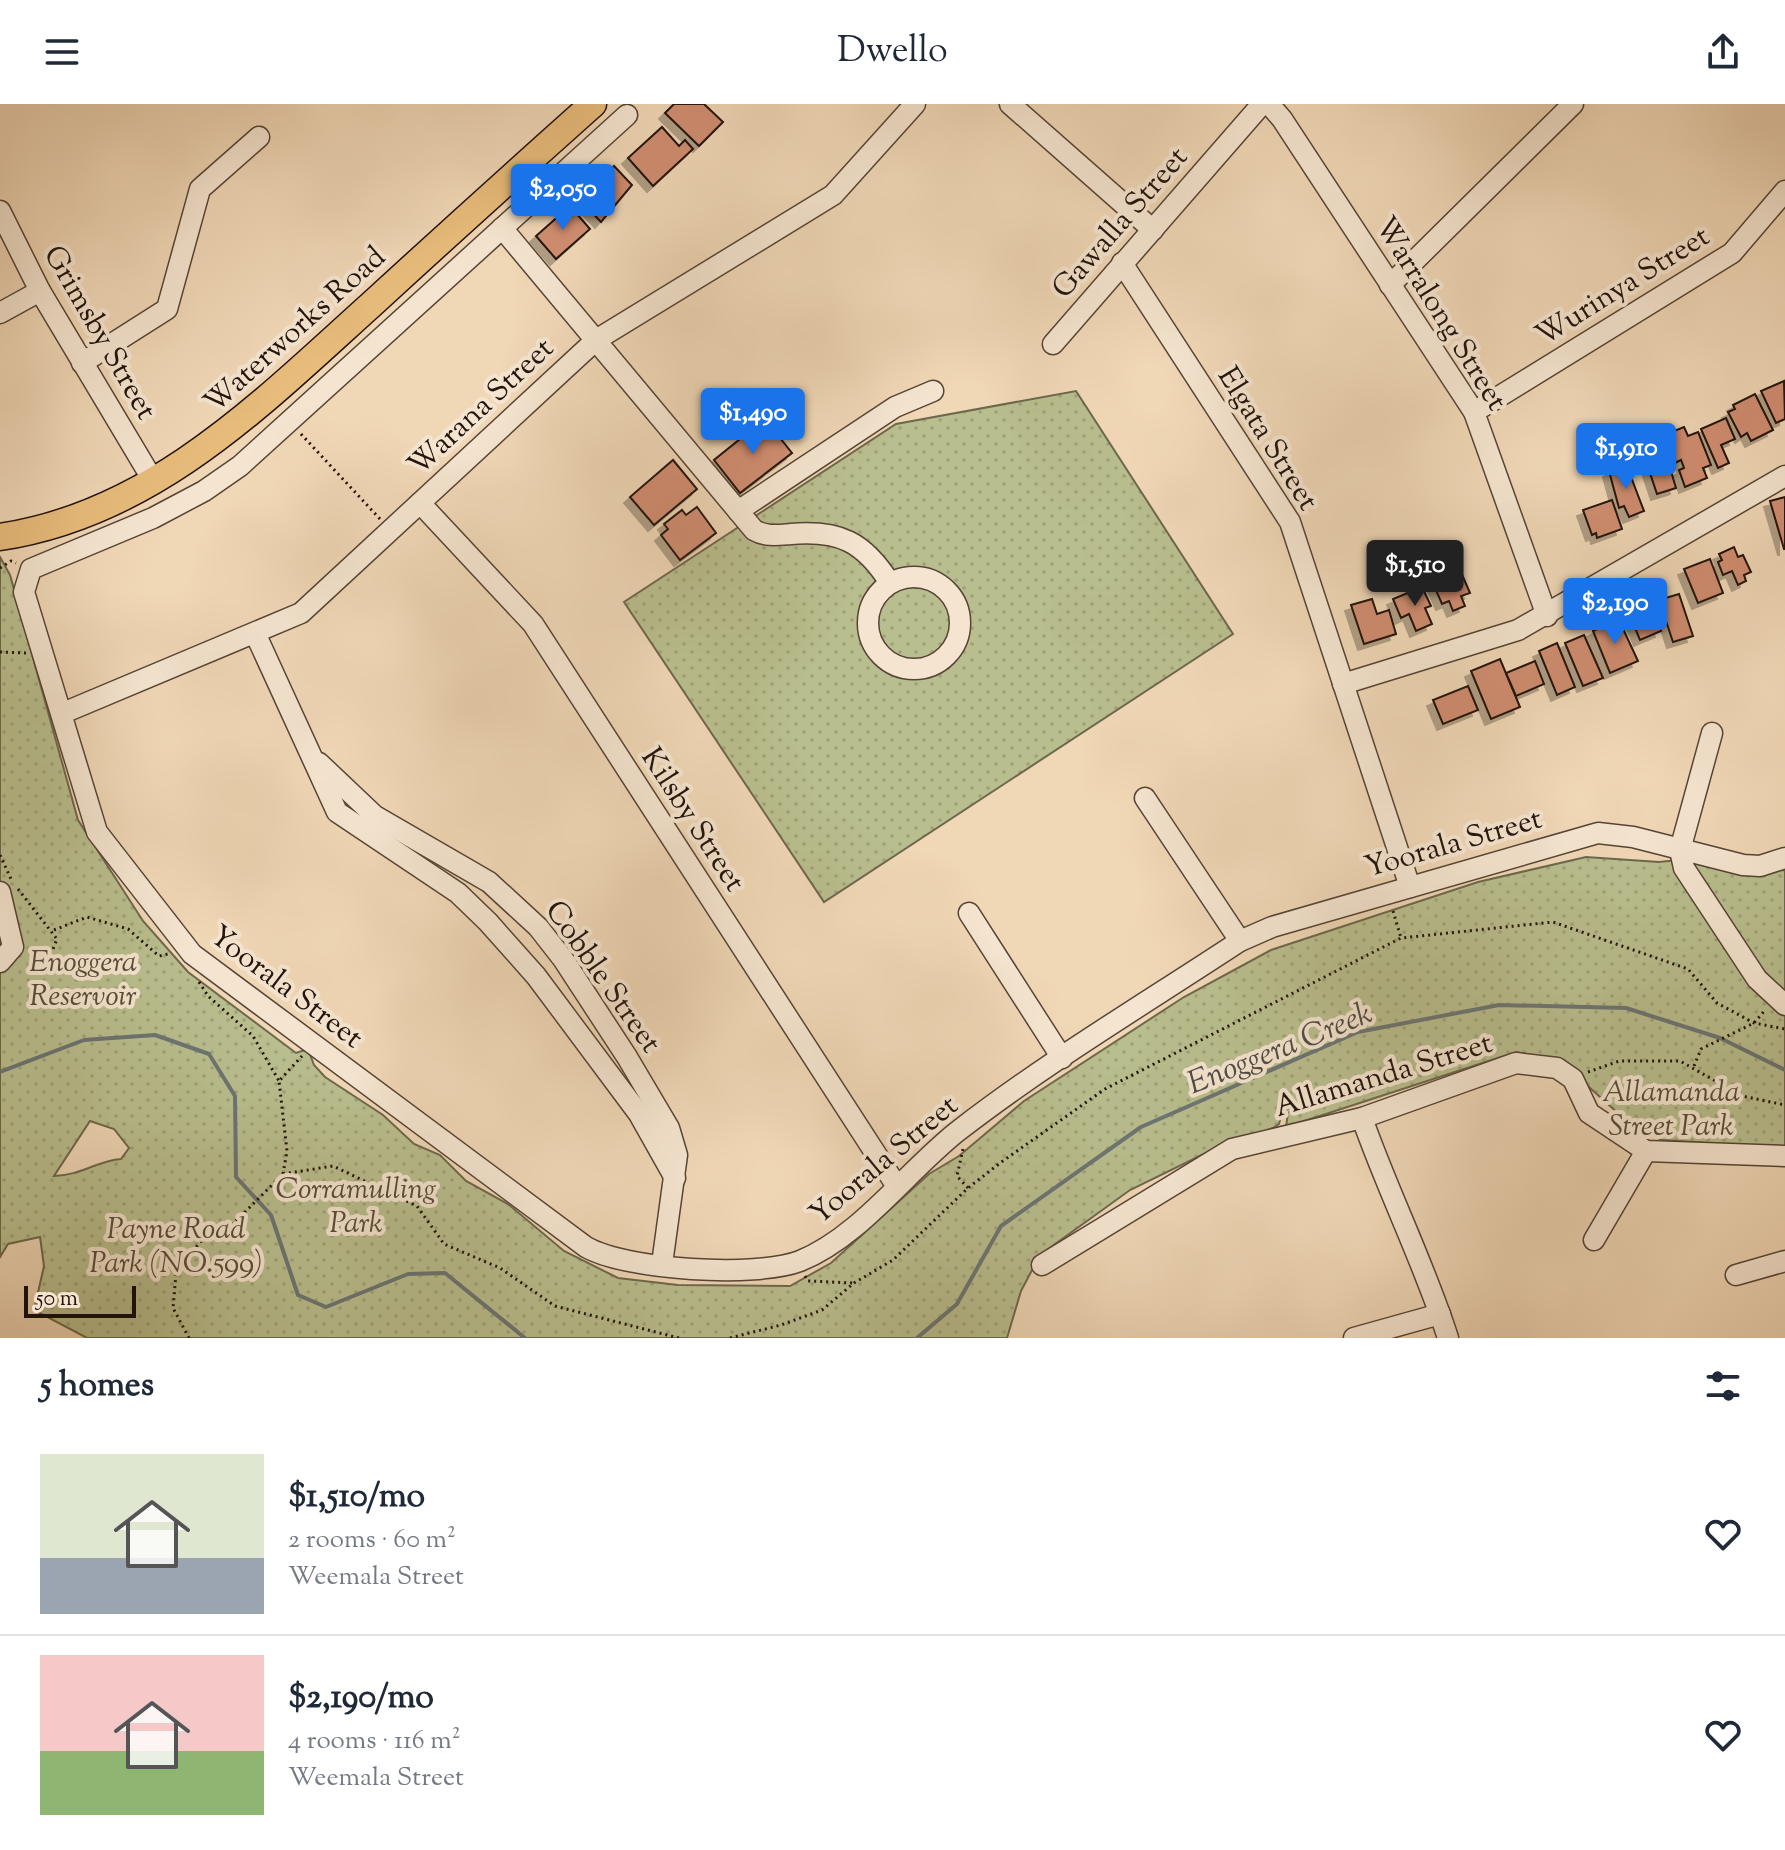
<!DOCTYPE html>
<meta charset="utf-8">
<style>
body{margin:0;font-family:"Sorts Mill Goudy",serif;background:#f2f2f3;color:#1f2937;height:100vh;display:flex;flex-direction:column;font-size:30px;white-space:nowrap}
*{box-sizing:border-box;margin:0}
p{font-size:26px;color:#747a83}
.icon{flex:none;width:44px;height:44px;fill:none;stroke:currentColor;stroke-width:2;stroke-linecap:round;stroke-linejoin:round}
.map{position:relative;height:1234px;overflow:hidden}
.panel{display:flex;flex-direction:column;background:#fff;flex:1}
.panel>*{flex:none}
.scale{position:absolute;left:24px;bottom:20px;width:112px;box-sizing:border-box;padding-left:8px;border:4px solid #22130b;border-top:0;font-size:22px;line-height:28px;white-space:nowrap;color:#22130b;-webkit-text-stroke:6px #f5e5d0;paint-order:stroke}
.price{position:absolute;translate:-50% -68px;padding:0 18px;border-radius:8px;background:#1a73e8;color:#fff;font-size:26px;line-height:52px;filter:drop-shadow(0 2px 4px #0008)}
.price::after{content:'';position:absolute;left:50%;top:48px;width:24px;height:18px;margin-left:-12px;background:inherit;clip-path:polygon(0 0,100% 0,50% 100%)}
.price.active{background:#222;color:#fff}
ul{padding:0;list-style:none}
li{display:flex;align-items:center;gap:24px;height:200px;padding:0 40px}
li+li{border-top:2px solid #e0e1e3}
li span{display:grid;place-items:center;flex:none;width:224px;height:160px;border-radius:0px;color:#555}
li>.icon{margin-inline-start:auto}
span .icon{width:96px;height:96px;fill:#fffc;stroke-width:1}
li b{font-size:34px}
h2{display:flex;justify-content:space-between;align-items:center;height:96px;padding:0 40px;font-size:34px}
header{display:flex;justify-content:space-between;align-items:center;height:104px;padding:0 40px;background:#fff;font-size:36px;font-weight:600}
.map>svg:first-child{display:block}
.park{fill:url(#park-dots);stroke:#6e684c;stroke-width:2;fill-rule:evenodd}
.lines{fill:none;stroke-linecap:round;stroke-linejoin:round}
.stream{stroke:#6c7573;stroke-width:4}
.building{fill:#d08d71;stroke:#22130b;stroke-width:2;filter:url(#shadow)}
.minor-casing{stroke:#564436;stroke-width:23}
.major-casing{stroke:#22130b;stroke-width:29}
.path{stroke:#22130b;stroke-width:3;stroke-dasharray:2 4;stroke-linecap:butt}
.minor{stroke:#f5e5d0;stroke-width:20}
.major{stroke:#e8bc7b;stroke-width:26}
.labels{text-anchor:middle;stroke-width:8;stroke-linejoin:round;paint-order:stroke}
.street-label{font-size:30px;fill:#22130b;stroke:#f5e5d0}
.park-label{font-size:30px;font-style:italic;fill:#574f39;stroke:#f5e5d0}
.water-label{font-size:32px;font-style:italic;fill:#4d4c48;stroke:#f5e5d0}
</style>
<header><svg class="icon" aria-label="menu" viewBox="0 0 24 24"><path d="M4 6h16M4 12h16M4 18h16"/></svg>Dwello<svg class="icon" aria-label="share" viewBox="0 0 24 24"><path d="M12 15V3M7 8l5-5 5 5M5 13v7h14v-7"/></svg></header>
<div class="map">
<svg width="1785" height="1234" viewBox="0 0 1785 1234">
<defs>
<pattern id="park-dots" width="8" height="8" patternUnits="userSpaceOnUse" patternTransform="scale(2)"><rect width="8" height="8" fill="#b9be8e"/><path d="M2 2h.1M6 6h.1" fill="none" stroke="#9fa279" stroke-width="1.8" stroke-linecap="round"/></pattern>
<filter id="shadow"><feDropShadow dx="-6" dy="6" stdDeviation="0" flood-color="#0004"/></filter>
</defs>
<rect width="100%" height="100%" fill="#f0d7b6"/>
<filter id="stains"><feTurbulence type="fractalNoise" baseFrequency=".0025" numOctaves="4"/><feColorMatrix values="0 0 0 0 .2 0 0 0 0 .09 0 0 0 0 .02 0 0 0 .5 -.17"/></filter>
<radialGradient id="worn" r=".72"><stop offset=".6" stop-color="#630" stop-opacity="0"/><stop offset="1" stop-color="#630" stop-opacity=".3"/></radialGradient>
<g class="park">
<polygon points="1076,287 1233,530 824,798 624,498 896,320"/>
<path d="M0,453l10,18 68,245 65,101 45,51 108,81 12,-4 6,16 11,12 58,38 31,29 26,11 26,26 42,23 56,47 54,27 60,7 112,1 41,-23 98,-89 30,-18 65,-55 160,-104 87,-47 207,-68 108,-25 73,5 19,-2 68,13 39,-3v278l-123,-8 -31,-15 -72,-65 -43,-8 -230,75 2,-14 15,-11 -21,10 -3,12 -6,4 -59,21 -84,41 -90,65 -19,36 -14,47h-920l-53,-28 10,-44 -4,-29 -32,7 -8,13zM90,1017l24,8 15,19 -8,11c-25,2 -38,16 -67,17z"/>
</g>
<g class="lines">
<g class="stream">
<polyline points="0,968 84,936 155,931 209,950 235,992 236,1073 271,1111 298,1191 326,1203 408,1170 445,1169 525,1234"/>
<polyline points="917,1234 957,1200 1001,1122 1141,1023 1358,928 1499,901 1626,904 1720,934 1785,966"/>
</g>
</g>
<g class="building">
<polygon points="674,0 704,0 723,18 699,42 665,9"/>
<polygon points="662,23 679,42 685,36 693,45 653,82 628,54"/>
<polygon points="614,62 632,81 601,118 580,96"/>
<polygon points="570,102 590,125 556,155 536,132"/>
<polygon points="1784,277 1785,315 1776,319 1761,287"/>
<polygon points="1755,290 1773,326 1751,337 1747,329 1741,333 1728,308 1735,305 1733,301"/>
<polygon points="1726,314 1735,335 1721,341 1729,359 1718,364 1701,325"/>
<polygon points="765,315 792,349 740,389 714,356"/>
<polygon points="1684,323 1688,332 1698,328 1711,361 1703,364 1707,374 1685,383 1679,366 1684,364 1681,356 1675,359 1664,331"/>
<polygon points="1663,341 1676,384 1657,390 1643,348"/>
<polygon points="673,356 697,385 654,421 630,393"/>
<polygon points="1626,360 1644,407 1629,413 1624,402 1619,404 1609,367"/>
<polygon points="1785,393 1785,445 1784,445 1770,397"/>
<polygon points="1612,396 1622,425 1597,434 1596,429 1592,431 1583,406"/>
<polygon points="697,403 716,429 680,456 661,431 668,425 664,420 682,406 686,411"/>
<polygon points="1734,443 1738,453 1743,451 1751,468 1744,471 1746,477 1738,481 1732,467 1723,471 1718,458 1722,456 1719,450"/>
<polygon points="1710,455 1723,489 1698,499 1684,465"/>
<polygon points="1460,466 1470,489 1461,492 1465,502 1453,507 1449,497 1442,500 1432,477"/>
<polygon points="1422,483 1431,502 1425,504 1432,520 1416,527 1409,510 1401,514 1393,495"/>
<polygon points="1679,490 1693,532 1673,538 1659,496"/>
<polygon points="1647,493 1661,527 1640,536 1630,512 1637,509 1633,500"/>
<polygon points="1372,495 1377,510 1389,506 1396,530 1364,540 1351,501"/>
<polygon points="1618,514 1638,557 1610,569 1593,527"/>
<polygon points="1584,531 1603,574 1583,582 1565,539"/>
<polygon points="1557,539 1575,583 1557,591 1539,547"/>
<polygon points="1500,555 1520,603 1491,615 1471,567"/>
<polygon points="1535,557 1544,580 1516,592 1506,569"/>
<polygon points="1468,582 1478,606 1443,620 1433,596"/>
</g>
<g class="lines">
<g class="minor-casing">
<g id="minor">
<polyline points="1010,0 1153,126"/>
<polyline points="1269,0 1282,15 1474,308 1547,512"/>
<path d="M627,11l-387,351 -36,25 -51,27 -122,51 -7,23 73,240 95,122 394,293c40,23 170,31 214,14 60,-24 107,-90 158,-130 89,-69 188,-128 282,-190l32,-14 326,-94 35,4 110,28 17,1 25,-8"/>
<polyline points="0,107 40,187 154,378"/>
<path d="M502,124l252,302c12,7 24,5 37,4 49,-4 73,8 99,49"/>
<polyline points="1122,159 1290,418 1410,783"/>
<polyline points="1390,181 1573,0"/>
<polyline points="0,209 40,187"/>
<polyline points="1053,240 1262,0"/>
<polyline points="82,259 167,205 200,85 259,33"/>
<polyline points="1474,308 1732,149 1785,87"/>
<polyline points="420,399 533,520 896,1081"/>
<polyline points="738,407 895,303 933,287"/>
<circle cx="914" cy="519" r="46"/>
<polyline points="255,529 337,708 458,789 488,818 536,872 639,1010 675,1074"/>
<polyline points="1343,580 1518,526 1785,372"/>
<polyline points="63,609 301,509 596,236 833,91 915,0"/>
<polyline points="1712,629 1680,746 1684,764 1757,875 1785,901"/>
<polyline points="319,659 375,712 489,778 538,823 563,855 627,953 669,1024 677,1051 662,1160"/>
<polyline points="1145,694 1240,837"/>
<polyline points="0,788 13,843 0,858"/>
<polyline points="969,809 1062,954"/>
<path d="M1362,1014c26,74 62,145 86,220"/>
<polyline points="1594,1136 1646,1047"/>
<polyline points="1042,1161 1232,1045 1362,1014 1516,959 1557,964 1573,975 1589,1009 1646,1047 1785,1052"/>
<polyline points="1736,1171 1785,1157"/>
<polyline points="1354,1234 1440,1210"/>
</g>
</g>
<g class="major-casing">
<path id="major" d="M0,433c154,-23 263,-135 373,-234 73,-67 146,-133 220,-199"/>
</g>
<g class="path">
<polyline points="301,330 380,415"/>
<polyline points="0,464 11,457 16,459"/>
<polyline points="0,548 27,549"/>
<polyline points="0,751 11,775"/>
<polyline points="18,785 57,835 53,845 43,848 29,846"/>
<polyline points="1393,807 1401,834"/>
<polyline points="54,826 87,813 128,825 159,852 168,850"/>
<polyline points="199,878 208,892 253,932 279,977"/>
<polyline points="1694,962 1701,945 1754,919 1766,905"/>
<polyline points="1588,968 1619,957 1680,957 1742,992 1785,1001"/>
<polyline points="963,1045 957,1072 968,1084"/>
<polyline points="283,1070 333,1062 417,1102 444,1140 500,1164 555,1202 679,1234"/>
<polyline points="283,1070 287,1047 279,977 302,952"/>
<polyline points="805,1172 808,1177 854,1179"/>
<polyline points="189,1234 173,1204 176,1170 200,1138 235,1118 283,1070"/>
<polyline points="730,1234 781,1221 822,1206 854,1179 893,1156 968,1084 1000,1059 1105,985 1401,834 1553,818 1688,865 1717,899 1754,919 1785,925"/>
</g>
<use href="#minor" class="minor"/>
<use href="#major" class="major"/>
</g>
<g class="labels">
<g class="street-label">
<text transform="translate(1119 118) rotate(-49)" y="10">Gawalla Street</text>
<text transform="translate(1622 181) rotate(-32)" y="10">Wurinya Street</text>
<text transform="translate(1442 209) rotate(58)" y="10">Warralong Street</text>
<text transform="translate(294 225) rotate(-42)" y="10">Waterworks Road</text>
<text transform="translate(101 228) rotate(60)" y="10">Grimsby Street</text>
<text transform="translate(480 302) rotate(-43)" y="10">Warana Street</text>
<text transform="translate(1269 334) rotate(58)" y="10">Elgata Street</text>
<text transform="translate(694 715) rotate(57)" y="10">Kilsby Street</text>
<text transform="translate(1453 738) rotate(-16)" y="10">Yoorala Street</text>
<text transform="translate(604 872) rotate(55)" y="10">Cobble Street</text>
<text transform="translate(287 882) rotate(37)" y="10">Yoorala Street</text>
<text transform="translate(1383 970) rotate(-17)" y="10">Allamanda Street</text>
<text transform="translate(883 1055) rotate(-40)" y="10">Yoorala Street</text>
</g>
<g class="park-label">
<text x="83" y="867">Enoggera<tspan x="83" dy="34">Reservoir</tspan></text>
<text x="1671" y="997">Allamanda<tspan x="1671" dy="34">Street Park</tspan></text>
<text x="356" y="1094">Corramulling<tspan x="356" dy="34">Park</tspan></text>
<text x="176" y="1134">Payne Road<tspan x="176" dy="34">Park (NO.599)</tspan></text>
</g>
<g class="water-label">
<text transform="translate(1279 943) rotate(-22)" y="11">Enoggera Creek</text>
</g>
</g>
<rect width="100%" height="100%" filter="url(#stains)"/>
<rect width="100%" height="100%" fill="url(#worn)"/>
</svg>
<div class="scale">50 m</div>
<b class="price" style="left:563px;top:128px">$2,050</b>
<b class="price" style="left:753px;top:352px">$1,490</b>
<b class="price" style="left:1626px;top:387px">$1,910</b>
<b class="price active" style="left:1415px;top:504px">$1,510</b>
<b class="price" style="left:1615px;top:542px">$2,190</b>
</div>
<section class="panel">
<h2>5 homes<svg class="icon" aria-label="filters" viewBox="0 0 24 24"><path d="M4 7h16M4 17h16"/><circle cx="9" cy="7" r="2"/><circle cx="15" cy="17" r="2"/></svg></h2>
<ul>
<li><span style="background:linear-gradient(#dfe7d0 65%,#9aa5b1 0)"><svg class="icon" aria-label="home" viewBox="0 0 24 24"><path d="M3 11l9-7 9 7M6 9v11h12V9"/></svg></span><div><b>$1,510/mo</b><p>2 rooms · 60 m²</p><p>Weemala Street</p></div><svg class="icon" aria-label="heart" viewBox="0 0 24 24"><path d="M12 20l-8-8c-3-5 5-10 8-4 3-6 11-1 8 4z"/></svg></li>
<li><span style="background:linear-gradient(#f6c9c9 60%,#8fb573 0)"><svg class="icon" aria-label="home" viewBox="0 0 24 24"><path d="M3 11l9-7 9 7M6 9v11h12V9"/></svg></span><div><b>$2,190/mo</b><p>4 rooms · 116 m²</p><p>Weemala Street</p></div><svg class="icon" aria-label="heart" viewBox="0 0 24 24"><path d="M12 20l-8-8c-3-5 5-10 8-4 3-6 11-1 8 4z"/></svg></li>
</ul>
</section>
